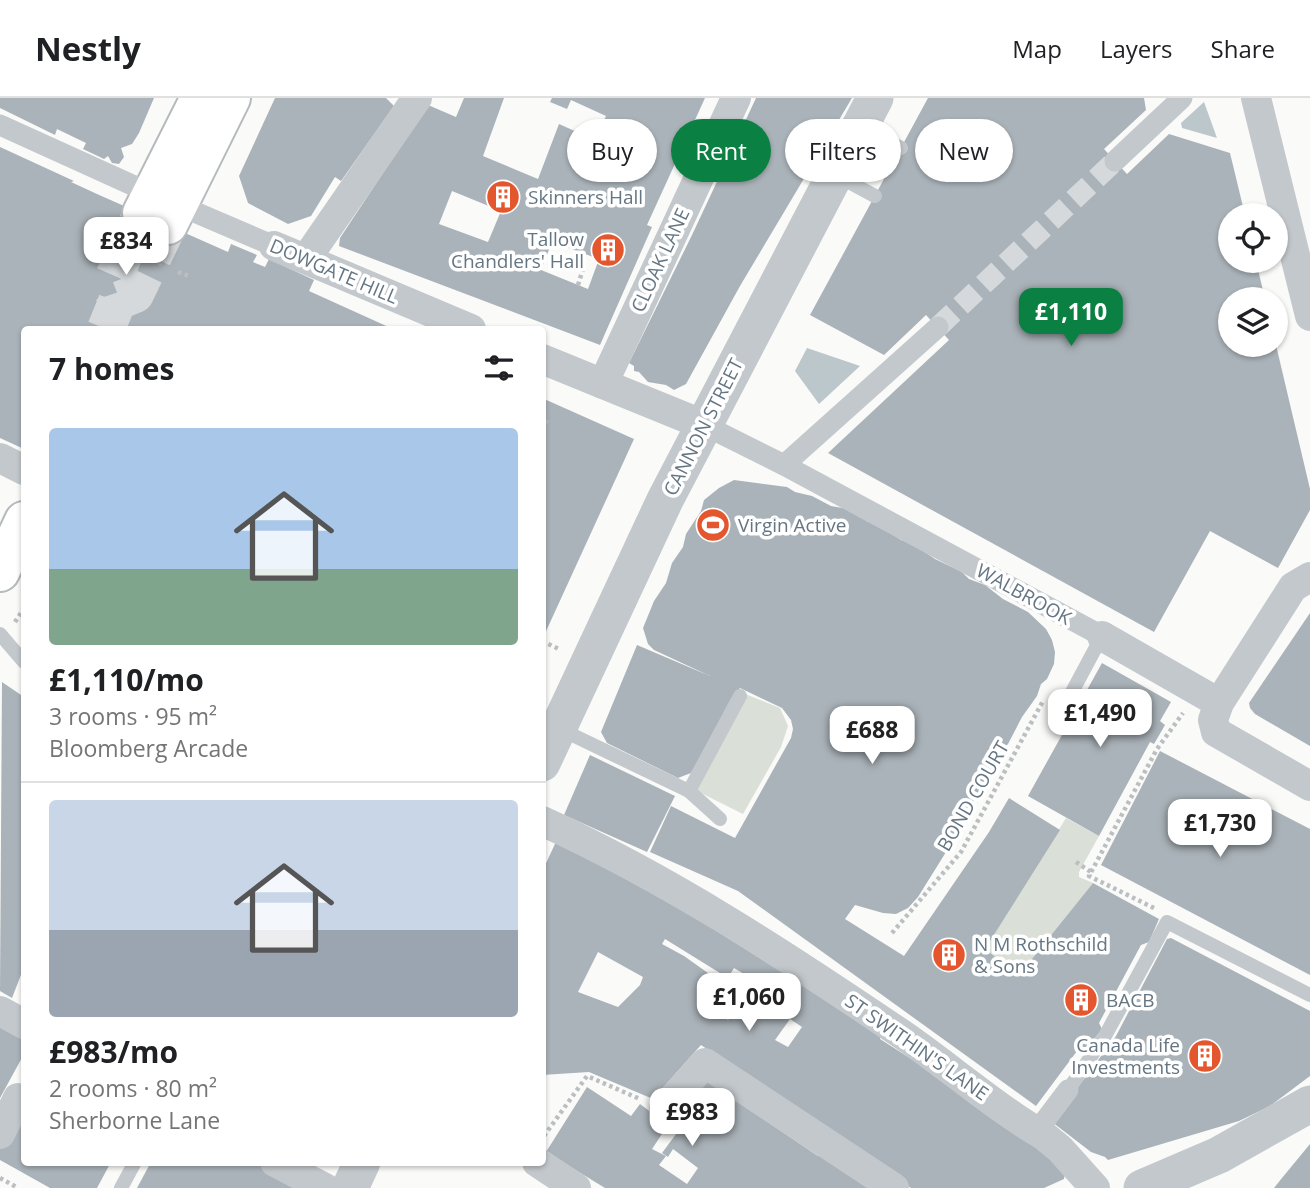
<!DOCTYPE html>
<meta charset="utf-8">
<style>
body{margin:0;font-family:"Open Sans",sans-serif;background:#f6f6f6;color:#202124;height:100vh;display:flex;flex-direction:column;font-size:26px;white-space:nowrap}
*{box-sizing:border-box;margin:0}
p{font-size:23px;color:#757577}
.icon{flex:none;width:38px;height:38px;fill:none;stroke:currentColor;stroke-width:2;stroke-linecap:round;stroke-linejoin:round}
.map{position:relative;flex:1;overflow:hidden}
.sheet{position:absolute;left:21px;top:228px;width:525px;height:840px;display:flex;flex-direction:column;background:#fff;border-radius:7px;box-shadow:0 2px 5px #0004}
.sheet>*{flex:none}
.top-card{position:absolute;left:567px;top:21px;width:637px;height:63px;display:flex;gap:14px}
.buttons{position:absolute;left:1218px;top:105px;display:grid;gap:14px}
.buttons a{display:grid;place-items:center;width:70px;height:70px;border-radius:50%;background:#fff;box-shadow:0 2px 5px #0004;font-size:35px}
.price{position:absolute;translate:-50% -60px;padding:0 16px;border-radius:14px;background:#fff;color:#222;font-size:23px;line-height:46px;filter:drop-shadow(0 2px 4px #0008)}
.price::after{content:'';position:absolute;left:50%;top:42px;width:21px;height:16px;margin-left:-10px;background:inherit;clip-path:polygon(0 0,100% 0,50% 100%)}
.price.current{background:#0b8043;color:#fff}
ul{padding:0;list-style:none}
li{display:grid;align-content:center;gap:14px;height:371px;padding:0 28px}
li+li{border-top:2px solid #e0e0e0}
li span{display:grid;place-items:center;height:217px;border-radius:7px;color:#555}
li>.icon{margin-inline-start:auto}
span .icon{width:126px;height:126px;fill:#fffc;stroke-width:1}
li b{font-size:30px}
h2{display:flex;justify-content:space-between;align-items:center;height:84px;padding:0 28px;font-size:30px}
.pill{padding:0 24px;border-radius:32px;background:#fff;box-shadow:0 2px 5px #0004;font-size:24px;line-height:63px}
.pill.current{background:#0b8043;color:#fff}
header{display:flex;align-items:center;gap:42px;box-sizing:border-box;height:98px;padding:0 35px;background:#fff;border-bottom:2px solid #e0e0e0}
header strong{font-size:33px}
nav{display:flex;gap:38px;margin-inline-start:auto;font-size:24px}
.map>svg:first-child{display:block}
.green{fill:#dadfd7}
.water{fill:#bbc7cb}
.building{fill:#aab3b9;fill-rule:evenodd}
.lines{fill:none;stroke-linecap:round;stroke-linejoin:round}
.pedestrian-tunnel{stroke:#d5d9db;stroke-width:21;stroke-dasharray:21 10;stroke-linecap:butt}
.primary-tunnel{stroke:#d5d9db;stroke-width:38;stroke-dasharray:38 19;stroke-linecap:butt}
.primary-casing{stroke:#b5babe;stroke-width:42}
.path{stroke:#bbbfc2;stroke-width:4.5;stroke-dasharray:3.5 3.5;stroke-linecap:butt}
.service{stroke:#c3c8cc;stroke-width:14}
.pedestrian{stroke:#c3c8cc;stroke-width:21}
.minor{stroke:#c3c8cc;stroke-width:30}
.tertiary{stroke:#c3c8cc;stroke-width:37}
.primary{stroke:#fff;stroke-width:38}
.labels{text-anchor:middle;stroke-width:7;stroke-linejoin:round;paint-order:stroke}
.poi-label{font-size:19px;fill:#657683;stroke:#fff;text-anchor:start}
.street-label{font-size:19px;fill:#657683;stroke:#fff}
</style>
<header>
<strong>Nestly</strong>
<nav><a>Map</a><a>Layers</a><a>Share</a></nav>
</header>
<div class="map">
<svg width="1310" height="1090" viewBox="0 0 1310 1090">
<rect width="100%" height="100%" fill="#fafaf8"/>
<g class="green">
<polygon points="745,596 780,610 788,628 781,649 743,716 695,692"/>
<polygon points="1066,720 1099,738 1079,774 1079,779 1093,785 1019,877 985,851"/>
</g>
<g class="water">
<polygon points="1204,4 1217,40 1182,30 1181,25"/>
<polygon points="807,250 860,268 819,306 795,273"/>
</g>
<g class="building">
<polygon points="0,0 154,0 139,35 132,46 121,50 124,59 119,66 112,65 108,58 104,61 83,51 86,45 57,31 55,37 0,10"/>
<polygon points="275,0 386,0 394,8 341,83 335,79 311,118 288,126 248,105 239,78"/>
<path d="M464,0h40l-21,58 55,23 21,-55 36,16 11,-24 -35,-16 -4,9 -17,-7 2,-4h153l-58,127 5,2 -52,118 -261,-99 1,-8 88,-133 28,12zM452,93l49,20 -13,31 -49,-18zM552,144l47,17 -11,30 -47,-19z"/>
<polygon points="756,0 852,0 740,188 686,286 674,292 666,287 648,284 639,274 634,273 634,268 629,265 692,137"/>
<polygon points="928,0 1144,0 1146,12 1104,51 1127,76 1169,36 1230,55 1245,117 1230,117 1230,163 1256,163 1265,201 1230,201 1230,247 1276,247 1310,391 1310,412 1278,470 1210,433 1154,534 828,355 949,242 926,217 884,257 810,217"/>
<polygon points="0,49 74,83 71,84 97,96 228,154 231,146 257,157 253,164 265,169 269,161 314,182 309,193 393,231 24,231 24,351 0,340"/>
<polygon points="542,300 634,341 542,542"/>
<polygon points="734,382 787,389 795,394 812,398 831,408 848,411 862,418 866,423 883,430 901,442 913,446 935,461 962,474 969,481 985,487 1003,501 1028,514 1046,531 1052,542 1055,554 1054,566 1047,581 1041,586 1037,598 1022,619 1008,646 1002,652 1000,660 967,714 956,738 918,799 908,810 896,816 883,815 855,807 845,821 904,858 989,734 1009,700 1060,732 985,851 1019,877 1093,785 1159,821 1149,844 1141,847 1099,925 1102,931 1088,949 1080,949 1036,1008 738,793 650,754 671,708 735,740 791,640 793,631 791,622 782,610 740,590 691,675 678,680 607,645 601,634 637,547 710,578 654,552 648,546 643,530 654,503 666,485 672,465 683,449 686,436 701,413 704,402 719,390"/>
<polygon points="1310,515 1310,648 1255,616 1250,610 1249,605"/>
<polygon points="1102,565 1171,604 1160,623 1165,627 1154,646 1150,644 1099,738 1028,698"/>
<polygon points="2,584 24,599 24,869 12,900 0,893"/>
<polygon points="1160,653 1310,731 1310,877 1101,767"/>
<polygon points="590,657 675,698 647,754 564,717"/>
<path d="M560,735l321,201 -1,5 161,103 26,20 -3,17 -20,9h-133l-210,-143 -48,54 -64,-27 -47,3v-203zM665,841l63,39 6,-10 15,9 -6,9 7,4 -11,21h-4l-7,9 -8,-6 4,-6 -20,-14 11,-16 -31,-22 -22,-12zM598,854l45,25 -3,8 -22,22 -40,-15zM790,921l12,8 -14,20 -13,-7z"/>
<polygon points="1171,840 1310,913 1310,978 1270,1008 1239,1023 1108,1062 1105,1059 1091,1054 1052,1024 1116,938 1167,841"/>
<polygon points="0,919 24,931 24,956 0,1000"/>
<polygon points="705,982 818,1058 822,1053 879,1090 605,1090 546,1054 587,989 631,1018 640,1006 668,1027 652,1051 666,1058 659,1067 687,1086 698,1070 673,1051 668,1059 662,1055 699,1005 695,1002 694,996"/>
<polygon points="24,996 24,1064 111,1064 97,1090 50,1090 0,1062 0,1042"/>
<polygon points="1310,1046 1310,1090 1274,1090 1282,1080"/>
<polygon points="151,1064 255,1064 296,1084 292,1090 137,1090"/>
</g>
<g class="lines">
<polyline class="pedestrian-tunnel" points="938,229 1115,63"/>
<g class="primary-tunnel">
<polyline points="120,202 135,196 168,127"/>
<polyline points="106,231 117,204 111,186 142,115"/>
</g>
<g class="primary-casing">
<g id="primary">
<polyline points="142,115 200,0"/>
<polyline points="168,127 231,0"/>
<polyline points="0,474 24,423"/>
</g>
</g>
<g class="path">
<polyline points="111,143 117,146"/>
<polyline points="135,154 141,157"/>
<polyline points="159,165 166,168"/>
<polyline points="178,174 189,178"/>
<polyline points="578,187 583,171"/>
<polyline points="542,331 547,322"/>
<polyline points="15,524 24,510"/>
<polyline points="542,543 561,552"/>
<polyline points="1076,764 1091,774"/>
<polyline points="1154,810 1089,778 1157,651 1183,615"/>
<polyline points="892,835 961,754 1043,603"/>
<polyline points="544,1038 587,978 640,1001"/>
<polyline points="0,1080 18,1090"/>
</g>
<g class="service">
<polyline points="861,29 901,50"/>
<polyline points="836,77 875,98"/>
<polyline points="0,536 24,564"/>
<polyline points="1064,609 1102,538"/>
<polyline points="560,631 689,693 720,721"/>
<polyline points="689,693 740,598"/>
<polyline points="1068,992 1105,938 1167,824 1310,897"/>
<polyline points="121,1090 135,1064"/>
</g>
<g class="pedestrian">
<polyline points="0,27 141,91"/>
<polyline points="1115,63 1182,0"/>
<polyline points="197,115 274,148"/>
<polyline points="704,327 784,367 1102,538"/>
<polyline points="784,367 938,229"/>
<polyline points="1037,1033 1068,992"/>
</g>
<g class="minor">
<polyline points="1256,0 1310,218"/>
<polyline points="274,148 471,231"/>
<polyline points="306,161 417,0"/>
<polyline points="542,261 704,327"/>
<polyline points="603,286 736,0"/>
<polyline points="0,360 24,372"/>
<polyline points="1310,479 1293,489 1219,605 1213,622 1216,634 1310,688"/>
<polyline points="1102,538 1219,605"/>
<path d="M542,723c127,58 243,134 358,212 47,32 93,73 143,102l17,14 35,39"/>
<polyline points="0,913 24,926"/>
<polyline points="664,1011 705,965 894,1090"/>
<polyline points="0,1036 18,1000"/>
<polyline points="275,1064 325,1090"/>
<polyline points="537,1064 576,1090"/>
</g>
<g class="tertiary">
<polyline points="542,665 665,402 875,0"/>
<polyline points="350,1090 362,1064"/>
<polyline points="1142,1090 1219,1057 1310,1006"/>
</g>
<use href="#primary" class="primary"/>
</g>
<defs>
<g id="building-disc" transform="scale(1.75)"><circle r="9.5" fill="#e4572e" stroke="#fff"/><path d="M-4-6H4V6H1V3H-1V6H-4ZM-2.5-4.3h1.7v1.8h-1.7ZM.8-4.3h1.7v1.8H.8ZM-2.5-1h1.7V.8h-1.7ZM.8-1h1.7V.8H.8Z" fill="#fff"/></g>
<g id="stadium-disc" transform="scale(1.75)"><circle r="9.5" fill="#e4572e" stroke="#fff"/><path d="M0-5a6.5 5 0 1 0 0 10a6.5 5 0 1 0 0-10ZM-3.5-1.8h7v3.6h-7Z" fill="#fff"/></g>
</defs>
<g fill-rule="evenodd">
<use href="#building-disc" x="503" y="99"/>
<use href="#building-disc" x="608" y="152"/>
<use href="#stadium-disc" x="713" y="427"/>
<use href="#building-disc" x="949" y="857"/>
<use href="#building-disc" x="1081" y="902"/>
<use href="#building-disc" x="1205" y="958"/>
</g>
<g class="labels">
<g class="poi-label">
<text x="528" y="106">Skinners Hall</text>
<text x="584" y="148" text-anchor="end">Tallow<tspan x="584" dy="22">Chandlers' Hall</tspan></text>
<text x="738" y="434">Virgin Active</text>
<text x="974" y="853">N M Rothschild<tspan x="974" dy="22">&amp; Sons</tspan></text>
<text x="1106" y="909">BACB</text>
<text x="1180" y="954" text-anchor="end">Canada Life<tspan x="1180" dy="22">Investments</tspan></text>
</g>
<g class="street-label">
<text transform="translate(660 162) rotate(-65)" y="7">CLOAK LANE</text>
<text transform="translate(334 173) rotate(23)" y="7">DOWGATE HILL</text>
<text transform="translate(703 329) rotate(-63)" y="7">CANNON STREET</text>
<text transform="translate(1024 496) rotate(29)" y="7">WALBROOK</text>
<text transform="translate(973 698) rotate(-60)" y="7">BOND COURT</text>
<text transform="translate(917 949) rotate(35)" y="7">ST SWITHIN'S LANE</text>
</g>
</g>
</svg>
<div class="buttons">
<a><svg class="icon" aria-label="locate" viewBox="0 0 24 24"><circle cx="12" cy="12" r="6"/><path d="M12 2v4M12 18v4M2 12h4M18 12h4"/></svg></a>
<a><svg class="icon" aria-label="layers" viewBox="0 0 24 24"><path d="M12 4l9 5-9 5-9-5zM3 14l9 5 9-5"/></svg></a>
</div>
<b class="price" style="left:126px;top:179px">£834</b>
<b class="price current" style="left:1071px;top:250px">£1,110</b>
<b class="price" style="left:1100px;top:651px">£1,490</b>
<b class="price" style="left:872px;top:668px">£688</b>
<b class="price" style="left:1220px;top:761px">£1,730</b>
<b class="price" style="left:749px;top:935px">£1,060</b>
<b class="price" style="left:692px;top:1050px">£983</b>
<div class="top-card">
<a class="pill">Buy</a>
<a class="pill current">Rent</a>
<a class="pill">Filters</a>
<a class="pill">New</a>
</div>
<section class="sheet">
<h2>7 homes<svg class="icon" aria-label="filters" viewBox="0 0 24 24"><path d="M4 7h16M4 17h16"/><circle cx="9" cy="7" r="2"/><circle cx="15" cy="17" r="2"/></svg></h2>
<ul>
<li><span style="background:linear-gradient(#a9c7e8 65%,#7fa58c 0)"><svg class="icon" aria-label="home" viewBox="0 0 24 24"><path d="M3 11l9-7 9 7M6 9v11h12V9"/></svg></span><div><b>£1,110/mo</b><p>3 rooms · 95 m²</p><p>Bloomberg Arcade</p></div></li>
<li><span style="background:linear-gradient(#c9d6e8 60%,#9aa5b1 0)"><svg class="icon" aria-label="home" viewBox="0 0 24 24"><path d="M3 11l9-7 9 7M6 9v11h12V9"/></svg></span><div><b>£983/mo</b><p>2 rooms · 80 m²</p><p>Sherborne Lane</p></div></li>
</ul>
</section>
</div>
